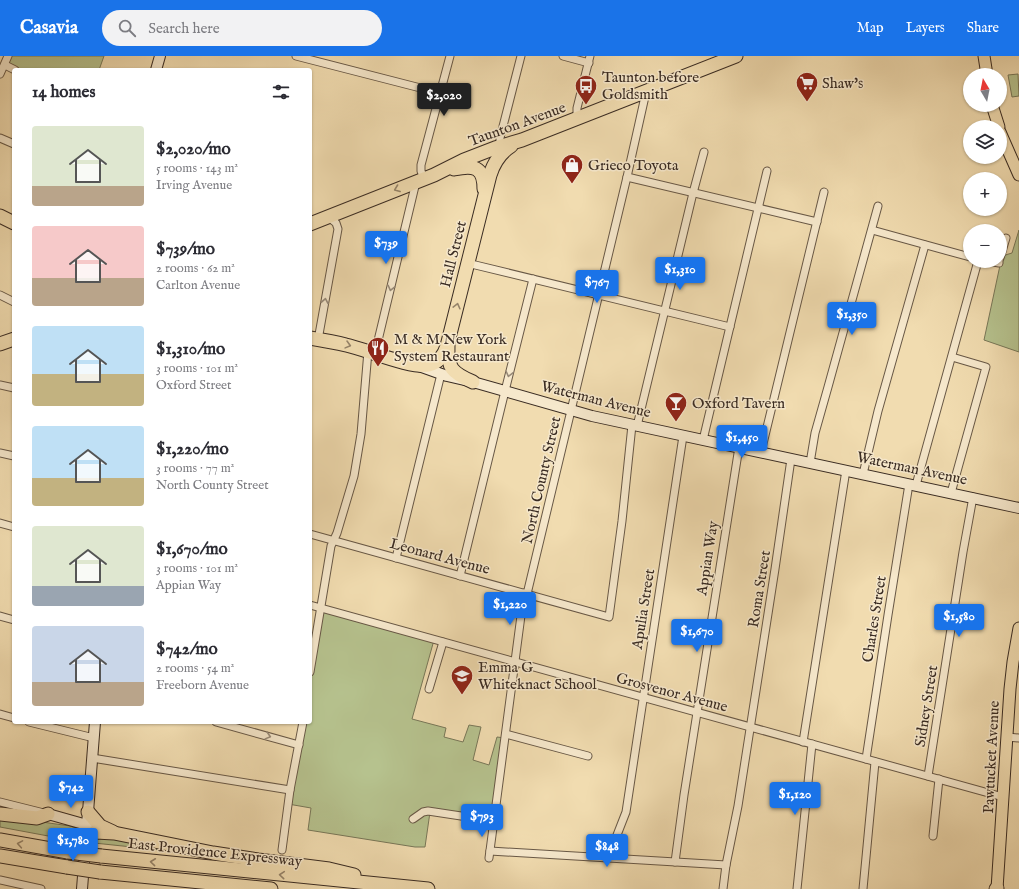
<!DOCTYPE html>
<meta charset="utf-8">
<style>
body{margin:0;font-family:"IM FELL English",serif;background:#f2f2f3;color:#2b2b33;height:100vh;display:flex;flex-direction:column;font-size:15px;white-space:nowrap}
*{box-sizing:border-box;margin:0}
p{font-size:13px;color:#7c7c81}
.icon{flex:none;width:22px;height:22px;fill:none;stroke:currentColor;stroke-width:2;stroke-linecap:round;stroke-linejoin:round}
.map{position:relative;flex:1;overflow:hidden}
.sheet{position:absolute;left:12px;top:12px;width:300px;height:656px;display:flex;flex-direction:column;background:#fff;border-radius:4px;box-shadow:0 1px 3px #0004}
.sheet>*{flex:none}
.needle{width:26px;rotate:350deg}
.controls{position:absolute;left:963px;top:12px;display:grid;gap:8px}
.controls a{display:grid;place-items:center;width:44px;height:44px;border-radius:50%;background:#fff;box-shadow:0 1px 3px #0004;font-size:20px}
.price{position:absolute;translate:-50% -34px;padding:0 9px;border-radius:4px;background:#1a73e8;color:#fff;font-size:13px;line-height:26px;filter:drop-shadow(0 1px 2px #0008)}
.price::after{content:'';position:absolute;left:50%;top:24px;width:12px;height:9px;margin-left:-6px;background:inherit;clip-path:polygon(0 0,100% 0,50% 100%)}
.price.active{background:#222;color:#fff}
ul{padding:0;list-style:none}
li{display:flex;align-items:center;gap:12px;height:100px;padding:0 20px}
li span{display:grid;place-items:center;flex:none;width:112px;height:80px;border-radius:4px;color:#555}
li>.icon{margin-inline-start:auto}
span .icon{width:48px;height:48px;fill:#fffc;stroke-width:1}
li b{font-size:17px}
h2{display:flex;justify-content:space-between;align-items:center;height:48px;padding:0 20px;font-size:17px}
header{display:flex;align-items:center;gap:24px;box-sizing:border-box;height:56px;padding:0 20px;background:#1a73e8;color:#fff}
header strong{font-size:19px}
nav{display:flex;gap:22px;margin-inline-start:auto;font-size:14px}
.search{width:280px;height:36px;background:#f2f2f3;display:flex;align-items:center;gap:10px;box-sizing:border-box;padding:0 14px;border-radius:22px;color:#7c7c81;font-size:15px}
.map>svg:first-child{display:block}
.green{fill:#b6c28e;stroke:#787758}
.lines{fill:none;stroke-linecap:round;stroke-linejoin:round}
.street-casing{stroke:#685846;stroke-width:9}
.secondary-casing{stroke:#3a2c23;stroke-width:12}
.primary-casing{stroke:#3a2c23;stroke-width:13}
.highway-casing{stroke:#3a2c23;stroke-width:15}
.street{stroke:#f6e8cc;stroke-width:7}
.secondary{stroke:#f6e8cc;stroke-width:10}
.primary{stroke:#f1dcb0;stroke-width:11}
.highway{stroke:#f1dcb0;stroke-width:13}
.highway-bridge-casing{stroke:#3a2c23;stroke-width:15;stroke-linecap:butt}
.highway-bridge{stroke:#f1dcb0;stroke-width:13}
.oneway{stroke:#96846a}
.oneway2{stroke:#988a78}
.labels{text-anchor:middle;stroke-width:3;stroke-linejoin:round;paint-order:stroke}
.poi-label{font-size:15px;fill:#3a2c23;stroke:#f6e8cc;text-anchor:start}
.street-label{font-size:15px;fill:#3a2c23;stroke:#f6e8cc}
</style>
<header>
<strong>Casavia</strong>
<div class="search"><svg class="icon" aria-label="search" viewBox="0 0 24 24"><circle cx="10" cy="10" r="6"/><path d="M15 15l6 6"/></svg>Search here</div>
<nav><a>Map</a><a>Layers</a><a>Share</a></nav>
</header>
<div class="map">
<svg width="1019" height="833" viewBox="0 0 1019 833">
<rect width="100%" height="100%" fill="#f1dcb0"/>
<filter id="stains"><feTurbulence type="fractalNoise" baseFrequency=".005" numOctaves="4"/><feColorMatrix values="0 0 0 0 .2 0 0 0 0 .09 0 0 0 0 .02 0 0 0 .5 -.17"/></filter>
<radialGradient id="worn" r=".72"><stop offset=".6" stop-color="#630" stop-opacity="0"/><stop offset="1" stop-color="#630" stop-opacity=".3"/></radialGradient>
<g class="green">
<polygon points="11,0 104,0 99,14 14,14 8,8"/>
<polygon points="1018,18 1019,40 1012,41 1008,19"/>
<polygon points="1019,174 1019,296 984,284 1002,200 1012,197"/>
<polygon points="320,555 434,584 412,663 446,672 444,681 463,686 469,669 481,671 473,704 489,709 497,681 505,682 494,766 430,756 425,791 415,791 308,774 311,752 288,748 302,666 310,666 310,612"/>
<polygon points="0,760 70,770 76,772 75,785 0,771"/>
<polygon points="95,780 189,797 94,787"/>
</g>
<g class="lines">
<g class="street-casing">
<g id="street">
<polyline points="296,0 440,37"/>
<polyline points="563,0 589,7"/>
<polyline points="5,9 15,14"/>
<polyline points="0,18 8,0"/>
<polyline points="577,63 577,52 590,0"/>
<polyline points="0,82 14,88"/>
<polyline points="500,90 500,82 521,0"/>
<polyline points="627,121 817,166"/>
<polyline points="424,123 421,115 421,109 450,0"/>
<polyline points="872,174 970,201"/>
<polyline points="1000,202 1006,182"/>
<polyline points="988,205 999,207 999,205"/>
<polyline points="467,207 730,271"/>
<polyline points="0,239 14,246"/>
<polyline points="318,284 338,173 336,167 328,161"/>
<polyline points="375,297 416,126"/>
<polyline points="0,329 14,332"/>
<polyline points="505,335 533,223"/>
<polyline points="637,370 693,137 704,96"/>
<polyline points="703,384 767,115"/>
<polyline points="761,396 824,136"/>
<polyline points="0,397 14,400"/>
<polyline points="810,407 815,377 828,331 878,150"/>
<polyline points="863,418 878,355 925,189"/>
<polyline points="916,429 978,205"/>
<polyline points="951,437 986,311 952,301"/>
<polyline points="0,467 14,471"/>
<polyline points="310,478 609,561 622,465 632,369"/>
<polyline points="396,502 441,318"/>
<polyline points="460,520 505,335"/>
<polyline points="527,538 627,121 646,36"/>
<polyline points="310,549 1003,741"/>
<polyline points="0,560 14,564"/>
<polyline points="310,616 331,490 337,477 354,420 361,378 368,295"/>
<polyline points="429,633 443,586"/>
<polyline points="0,658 14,662"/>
<polyline points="29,666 94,682"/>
<polyline points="216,666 299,689"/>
<polyline points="506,678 588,700"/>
<polyline points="1007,681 1019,682"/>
<polyline points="803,686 846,414"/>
<polyline points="92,702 290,734"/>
<polyline points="866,703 888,559 909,428"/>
<polyline points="928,720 963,496 973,441"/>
<polyline points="0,746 44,757"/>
<polyline points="413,763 423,756 428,755 494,765"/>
<polyline points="933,780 939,723"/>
<polyline points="282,794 290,734 303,666"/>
<polyline points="490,795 726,809"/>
<polyline points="489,802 524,537"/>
<polyline points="608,802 626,756 683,380"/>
<polyline points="675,806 684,739 739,391"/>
<polyline points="0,824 41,833"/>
<polyline points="723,833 726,809 738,750 775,513 791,403"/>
<polyline points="797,833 812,688"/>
<polyline points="863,833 875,706"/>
</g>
</g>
<g class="secondary-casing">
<g id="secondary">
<polyline points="156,14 160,0"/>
<polyline points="419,310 447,320 473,326 592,360 1019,452"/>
<polyline points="48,758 87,769"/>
<polyline points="82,833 95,666"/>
</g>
</g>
<g class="primary-casing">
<g id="primary">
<polyline points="984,0 987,19"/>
<polyline points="992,49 999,71"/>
<polyline points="1000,76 1019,119"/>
<polyline points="997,833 1010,633 1013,606 1019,572"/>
</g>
</g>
<g class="highway-casing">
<g id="highway">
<path d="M454,113c19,-4 30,-3 30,20"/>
<polyline points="0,160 14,167"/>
<polyline points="310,168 434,119 464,104 495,92 522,84 736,0"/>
<path d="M310,282c12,2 24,4 36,7 19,4 66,24 83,20 9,-2 15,-10 18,-19l43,-171c4,-13 10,-22 21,-29"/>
<polyline points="0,288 14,283"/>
<path d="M448,289c-1,23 4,28 25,37"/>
<polyline points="88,756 100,770 113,776"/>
<polyline points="0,758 37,762 48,758"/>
<polyline points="86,781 96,776 114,777 213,797 258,804 329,813 354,819"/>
<polyline points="0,784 68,796"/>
<polyline points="0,800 67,811"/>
<polyline points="101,800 428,833"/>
<polyline points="100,816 271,833"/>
<polyline points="996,833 997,832"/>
</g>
</g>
<use href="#street" class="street"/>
<use href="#secondary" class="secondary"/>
<use href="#primary" class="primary"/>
<use href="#highway" class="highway"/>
<g class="highway-bridge-casing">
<g id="highway-bridge">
<polyline points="68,796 101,800"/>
<polyline points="67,811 100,816"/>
</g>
</g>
<use href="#highway-bridge" class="highway-bridge"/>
</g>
<defs><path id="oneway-chevron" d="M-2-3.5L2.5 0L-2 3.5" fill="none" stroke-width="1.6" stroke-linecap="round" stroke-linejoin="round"/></defs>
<g class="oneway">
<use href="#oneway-chevron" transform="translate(397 133) rotate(159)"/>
<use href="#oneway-chevron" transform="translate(457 250) rotate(-76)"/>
<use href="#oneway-chevron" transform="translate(348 289) rotate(15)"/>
<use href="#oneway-chevron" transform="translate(20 788) rotate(-170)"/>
<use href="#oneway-chevron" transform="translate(153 806) rotate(-174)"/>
<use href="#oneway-chevron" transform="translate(282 819) rotate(-175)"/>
</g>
<g class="oneway2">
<use href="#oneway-chevron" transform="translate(391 232) rotate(104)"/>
<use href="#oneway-chevron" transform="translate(325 245) rotate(-80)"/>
<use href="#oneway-chevron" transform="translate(509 318) rotate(104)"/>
<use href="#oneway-chevron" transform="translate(268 680) rotate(15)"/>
</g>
<defs>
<g id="supermarket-pin" transform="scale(1.15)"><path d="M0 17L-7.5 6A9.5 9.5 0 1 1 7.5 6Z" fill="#8f2418" stroke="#f6e8cc"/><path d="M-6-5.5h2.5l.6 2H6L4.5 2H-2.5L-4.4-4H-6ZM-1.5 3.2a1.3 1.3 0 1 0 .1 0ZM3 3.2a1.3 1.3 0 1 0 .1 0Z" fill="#fff"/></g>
<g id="bus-pin" transform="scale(1.15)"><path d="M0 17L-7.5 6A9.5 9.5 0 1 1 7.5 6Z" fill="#8f2418" stroke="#f6e8cc"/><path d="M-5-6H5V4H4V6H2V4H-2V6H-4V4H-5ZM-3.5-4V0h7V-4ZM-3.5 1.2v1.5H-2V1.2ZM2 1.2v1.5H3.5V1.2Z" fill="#fff"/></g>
<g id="shop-pin" transform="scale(1.15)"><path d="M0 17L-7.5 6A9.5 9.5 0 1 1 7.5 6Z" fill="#8f2418" stroke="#f6e8cc"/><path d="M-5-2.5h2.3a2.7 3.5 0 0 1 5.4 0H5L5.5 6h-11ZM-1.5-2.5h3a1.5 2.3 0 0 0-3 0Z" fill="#fff"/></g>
<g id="restaurant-pin" transform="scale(1.15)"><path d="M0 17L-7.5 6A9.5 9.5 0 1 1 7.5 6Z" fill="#8f2418" stroke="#f6e8cc"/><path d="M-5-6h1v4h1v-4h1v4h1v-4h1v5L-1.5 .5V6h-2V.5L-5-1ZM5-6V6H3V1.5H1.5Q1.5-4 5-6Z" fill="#fff"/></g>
<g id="bar-pin" transform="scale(1.15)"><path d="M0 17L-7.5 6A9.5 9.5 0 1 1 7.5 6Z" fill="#8f2418" stroke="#f6e8cc"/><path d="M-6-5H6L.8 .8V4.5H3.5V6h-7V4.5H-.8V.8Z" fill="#fff"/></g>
<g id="school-pin" transform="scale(1.15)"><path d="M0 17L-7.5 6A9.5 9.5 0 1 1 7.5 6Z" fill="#8f2418" stroke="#f6e8cc"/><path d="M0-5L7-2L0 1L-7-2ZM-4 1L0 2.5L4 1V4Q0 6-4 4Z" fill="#fff"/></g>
</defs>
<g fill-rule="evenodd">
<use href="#supermarket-pin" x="807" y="27"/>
<use href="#bus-pin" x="586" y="30"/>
<use href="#shop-pin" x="572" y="109"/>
<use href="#restaurant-pin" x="378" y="292"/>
<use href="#bar-pin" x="676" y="347"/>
<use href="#school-pin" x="462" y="620"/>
</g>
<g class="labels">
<g class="poi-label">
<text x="602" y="26">Taunton before<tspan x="602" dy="17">Goldsmith</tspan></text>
<text x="822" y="32">Shaw's</text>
<text x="588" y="114">Grieco Toyota</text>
<text x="394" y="288">M &amp; M New York<tspan x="394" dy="17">System Restaurant</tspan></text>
<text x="692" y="352">Oxford Tavern</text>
<text x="478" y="616">Emma G<tspan x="478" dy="17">Whiteknact School</tspan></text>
</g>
<g class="street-label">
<text transform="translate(517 68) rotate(-20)" y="5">Taunton Avenue</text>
<text transform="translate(453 198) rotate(-76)" y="5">Hall Street</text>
<text transform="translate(596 343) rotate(14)" y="5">Waterman Avenue</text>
<text transform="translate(912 412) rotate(12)" y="5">Waterman Avenue</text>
<text transform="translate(541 424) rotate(-77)" y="5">North County Street</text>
<text transform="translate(440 500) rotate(15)" y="5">Leonard Avenue</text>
<text transform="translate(707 502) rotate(-81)" y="5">Appian Way</text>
<text transform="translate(759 533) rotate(-81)" y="5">Roma Street</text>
<text transform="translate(643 553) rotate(-81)" y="5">Apulia Street</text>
<text transform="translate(874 563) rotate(-81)" y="5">Charles Street</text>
<text transform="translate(672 636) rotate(15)" y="5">Grosvenor Avenue</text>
<text transform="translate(926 650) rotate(-81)" y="5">Sidney Street</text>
<text transform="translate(991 701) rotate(-87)" y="5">Pawtucket Avenue</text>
<text transform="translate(215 796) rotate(6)" y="5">East Providence Expressway</text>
</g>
</g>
<rect width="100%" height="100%" filter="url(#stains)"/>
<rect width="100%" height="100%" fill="url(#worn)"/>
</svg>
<div class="controls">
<a><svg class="needle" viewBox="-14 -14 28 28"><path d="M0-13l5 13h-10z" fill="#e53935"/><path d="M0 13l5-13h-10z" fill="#7c7c81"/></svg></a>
<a><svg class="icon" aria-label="layers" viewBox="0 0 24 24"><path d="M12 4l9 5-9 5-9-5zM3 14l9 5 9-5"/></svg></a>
<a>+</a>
<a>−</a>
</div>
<b class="price active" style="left:444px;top:61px">$2,020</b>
<b class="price" style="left:386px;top:209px">$739</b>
<b class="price" style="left:680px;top:235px">$1,310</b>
<b class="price" style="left:597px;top:248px">$767</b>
<b class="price" style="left:852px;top:280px">$1,350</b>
<b class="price" style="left:742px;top:403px">$1,450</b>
<b class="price" style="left:510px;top:570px">$1,220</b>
<b class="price" style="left:959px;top:582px">$1,580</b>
<b class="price" style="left:697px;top:597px">$1,670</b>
<b class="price" style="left:71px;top:753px">$742</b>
<b class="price" style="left:795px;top:760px">$1,120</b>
<b class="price" style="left:482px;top:782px">$793</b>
<b class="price" style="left:73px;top:806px">$1,780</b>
<b class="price" style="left:607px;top:812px">$848</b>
<section class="sheet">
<h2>14 homes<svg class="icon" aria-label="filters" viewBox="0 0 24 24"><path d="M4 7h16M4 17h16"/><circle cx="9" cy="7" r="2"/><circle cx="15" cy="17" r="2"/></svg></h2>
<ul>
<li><span style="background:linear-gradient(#dfe7d0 75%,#b9a48a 0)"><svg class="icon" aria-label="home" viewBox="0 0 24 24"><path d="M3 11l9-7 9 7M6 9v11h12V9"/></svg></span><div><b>$2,020/mo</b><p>5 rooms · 143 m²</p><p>Irving Avenue</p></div></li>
<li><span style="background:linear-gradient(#f6c9c9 65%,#b9a48a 0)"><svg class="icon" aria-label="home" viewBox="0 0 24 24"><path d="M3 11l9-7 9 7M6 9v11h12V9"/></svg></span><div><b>$739/mo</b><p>2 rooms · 62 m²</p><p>Carlton Avenue</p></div></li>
<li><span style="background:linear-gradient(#bfe0f5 60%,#c2b280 0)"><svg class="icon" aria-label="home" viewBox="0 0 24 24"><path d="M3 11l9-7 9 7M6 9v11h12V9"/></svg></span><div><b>$1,310/mo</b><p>3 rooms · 101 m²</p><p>Oxford Street</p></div></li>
<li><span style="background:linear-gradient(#bfe0f5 65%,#c2b280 0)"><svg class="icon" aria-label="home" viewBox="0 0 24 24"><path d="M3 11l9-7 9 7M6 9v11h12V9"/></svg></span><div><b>$1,220/mo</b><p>3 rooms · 77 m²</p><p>North County Street</p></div></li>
<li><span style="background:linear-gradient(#dfe7d0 75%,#9aa5b1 0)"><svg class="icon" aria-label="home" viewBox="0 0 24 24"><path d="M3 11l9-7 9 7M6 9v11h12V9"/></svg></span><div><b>$1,670/mo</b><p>3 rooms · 101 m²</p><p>Appian Way</p></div></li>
<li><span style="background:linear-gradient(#c9d6e8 70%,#b9a48a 0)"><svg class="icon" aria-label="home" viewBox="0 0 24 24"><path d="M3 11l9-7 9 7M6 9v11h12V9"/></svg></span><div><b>$742/mo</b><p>2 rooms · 54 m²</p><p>Freeborn Avenue</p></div></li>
</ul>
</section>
</div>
